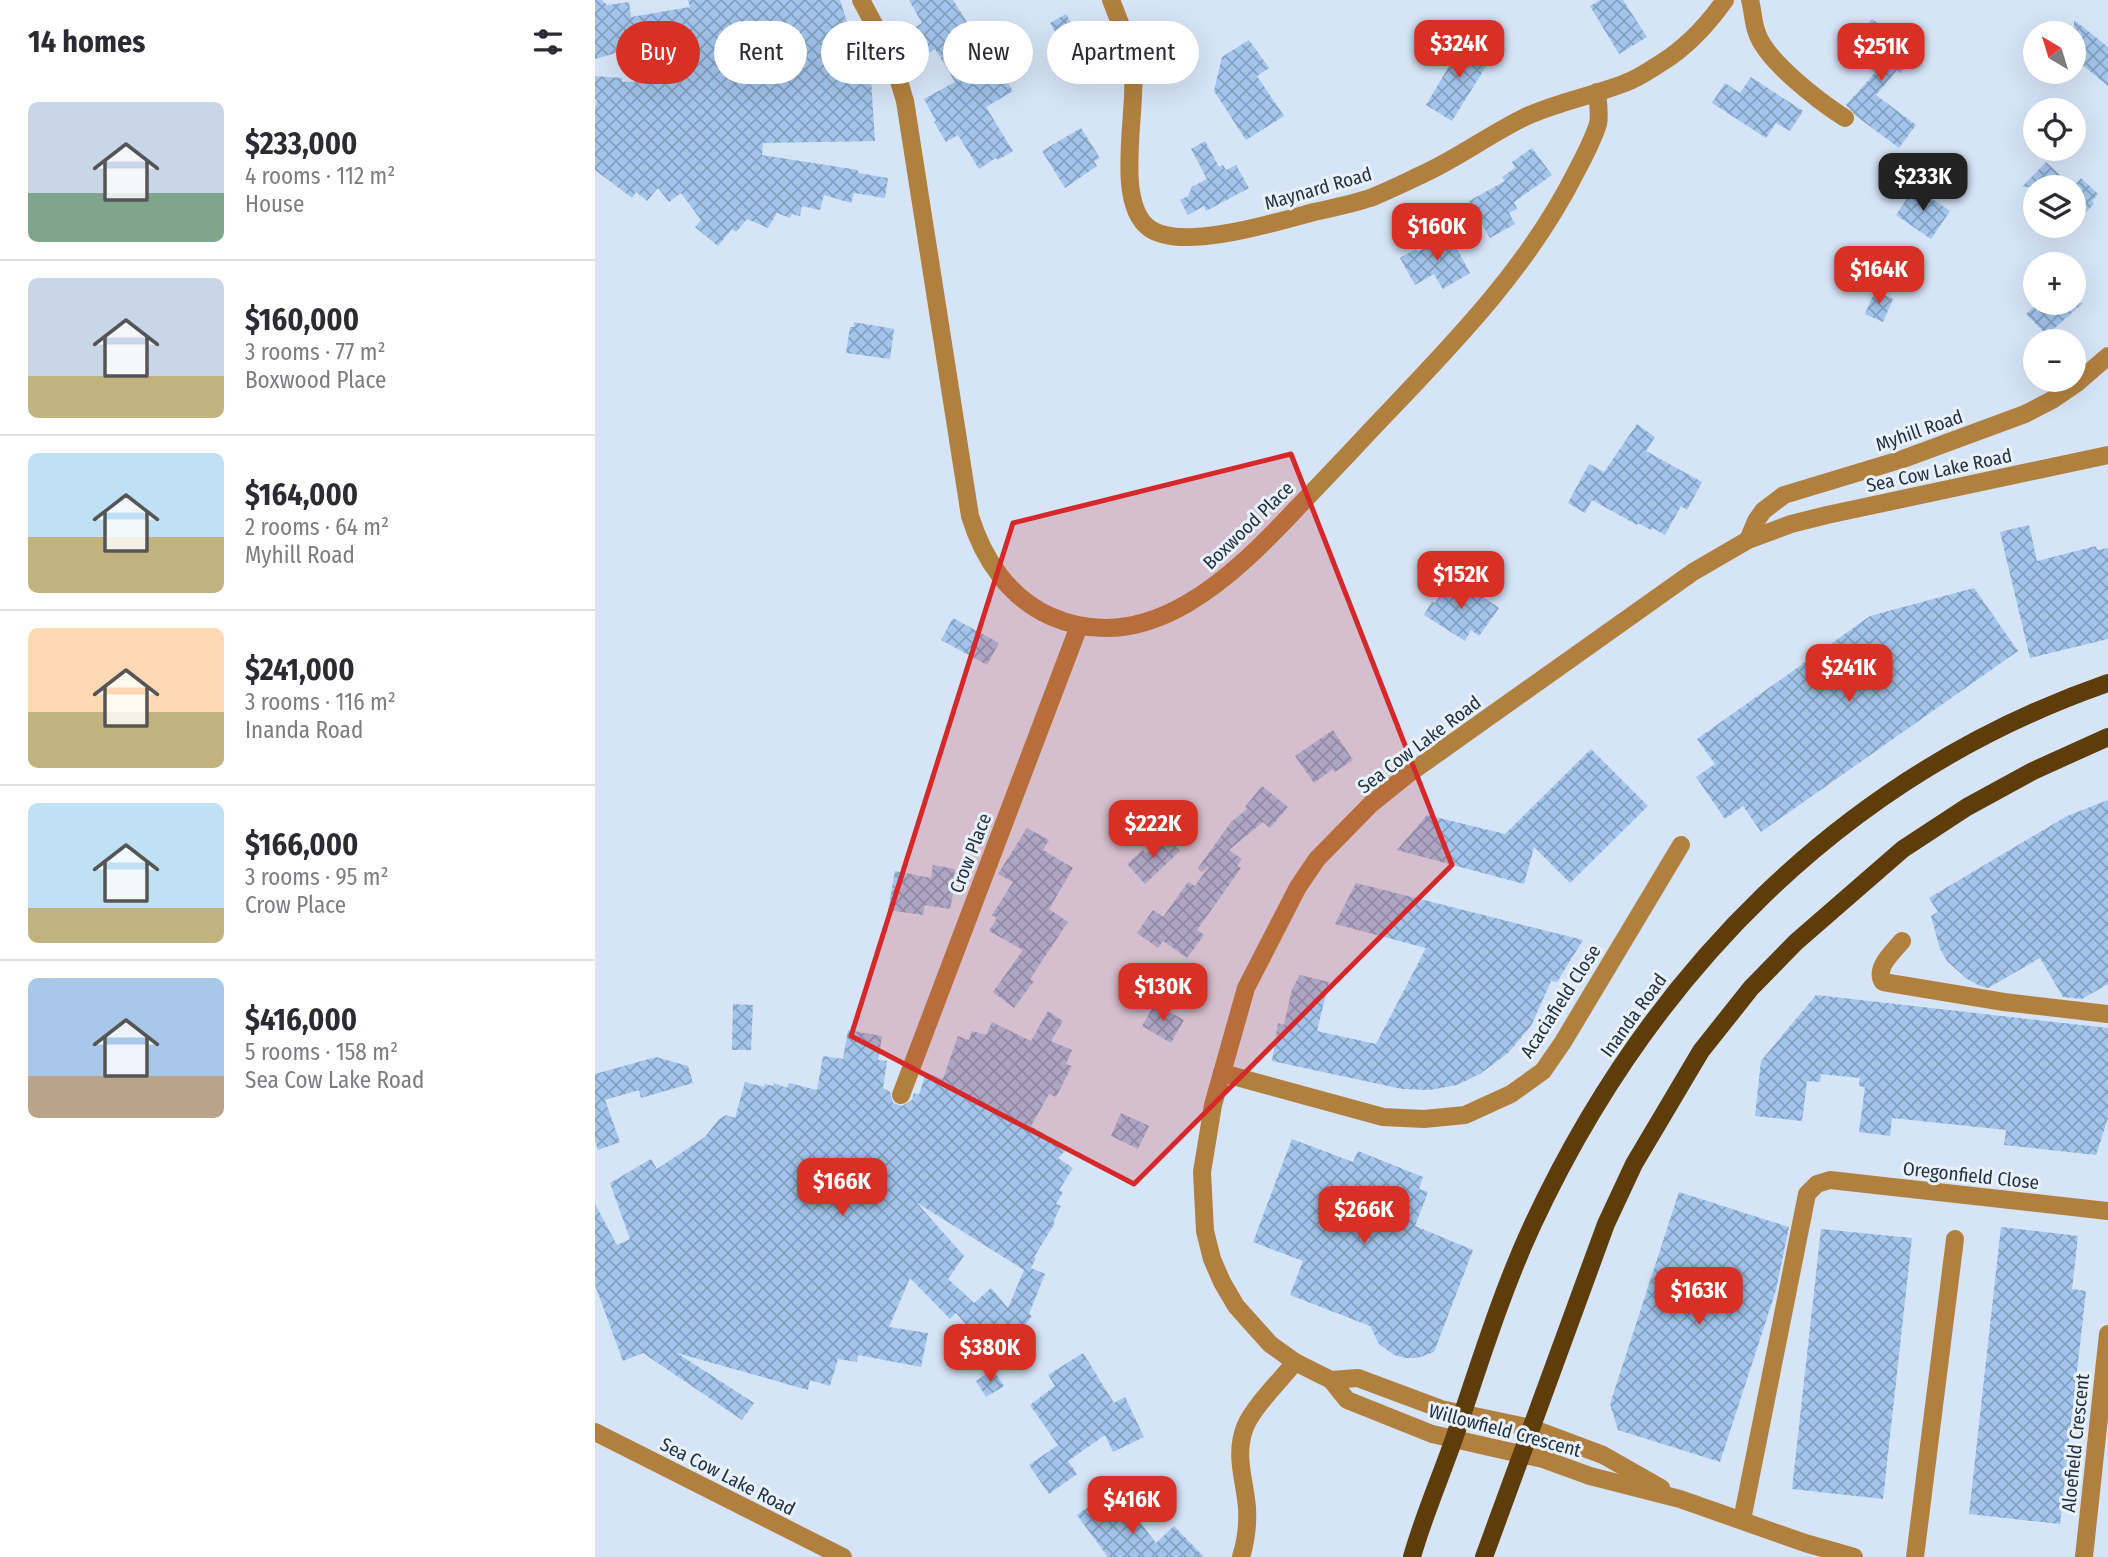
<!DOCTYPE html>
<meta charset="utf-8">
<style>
body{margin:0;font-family:"Fira Sans Condensed",sans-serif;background:#f7f7f7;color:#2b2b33;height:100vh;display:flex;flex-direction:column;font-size:26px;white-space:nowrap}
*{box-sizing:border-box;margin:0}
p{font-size:23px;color:#7c7c81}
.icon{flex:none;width:38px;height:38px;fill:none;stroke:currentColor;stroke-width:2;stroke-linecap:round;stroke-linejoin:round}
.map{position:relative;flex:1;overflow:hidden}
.panel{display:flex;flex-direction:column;background:#fff;width:595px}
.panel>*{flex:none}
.top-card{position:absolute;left:21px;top:21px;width:665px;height:63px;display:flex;gap:14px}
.needle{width:46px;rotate:322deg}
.tools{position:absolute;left:1428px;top:21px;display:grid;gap:14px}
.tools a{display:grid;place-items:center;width:63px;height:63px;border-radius:50%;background:#fff;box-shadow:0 7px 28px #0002;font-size:35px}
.price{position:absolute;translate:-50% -60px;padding:0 16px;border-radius:14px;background:#d93025;color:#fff;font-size:23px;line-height:46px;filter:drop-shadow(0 2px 4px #0008)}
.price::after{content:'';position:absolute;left:50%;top:42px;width:21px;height:16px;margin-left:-10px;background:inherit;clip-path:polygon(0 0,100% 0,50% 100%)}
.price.active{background:#222;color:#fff}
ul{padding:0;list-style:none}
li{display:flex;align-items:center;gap:21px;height:175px;padding:0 28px}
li+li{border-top:2px solid #e1e1e2}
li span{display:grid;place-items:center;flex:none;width:196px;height:140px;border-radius:10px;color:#555}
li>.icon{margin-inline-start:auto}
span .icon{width:84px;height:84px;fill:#fffc;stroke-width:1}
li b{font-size:30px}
h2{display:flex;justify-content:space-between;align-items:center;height:84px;padding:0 28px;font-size:30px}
.chip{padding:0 24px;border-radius:32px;background:#fff;box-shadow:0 7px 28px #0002;font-size:24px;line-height:63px}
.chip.active{background:#d93025;color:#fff}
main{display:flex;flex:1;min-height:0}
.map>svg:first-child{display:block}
.building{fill:url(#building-cross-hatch);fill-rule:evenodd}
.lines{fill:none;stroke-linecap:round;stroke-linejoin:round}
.minor{stroke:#b1803f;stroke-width:18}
.major{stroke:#5e3d0a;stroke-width:18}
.marked{fill:#d62828;fill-opacity:0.2;stroke:#d62828;stroke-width:5;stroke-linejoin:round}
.labels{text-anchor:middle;stroke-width:6;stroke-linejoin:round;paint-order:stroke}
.street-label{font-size:19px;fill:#233243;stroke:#e9f1fa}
</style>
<main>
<section class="panel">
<h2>14 homes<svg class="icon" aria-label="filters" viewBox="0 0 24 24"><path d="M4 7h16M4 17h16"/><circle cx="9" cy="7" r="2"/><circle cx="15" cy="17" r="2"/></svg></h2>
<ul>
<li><span style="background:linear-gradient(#c9d6e8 65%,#7fa58c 0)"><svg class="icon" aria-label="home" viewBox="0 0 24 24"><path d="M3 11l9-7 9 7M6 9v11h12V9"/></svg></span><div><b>$233,000</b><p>4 rooms · 112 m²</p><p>House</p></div></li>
<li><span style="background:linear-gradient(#c9d6e8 70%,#c2b280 0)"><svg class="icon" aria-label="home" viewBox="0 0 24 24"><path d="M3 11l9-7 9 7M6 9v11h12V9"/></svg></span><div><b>$160,000</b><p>3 rooms · 77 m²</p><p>Boxwood Place</p></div></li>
<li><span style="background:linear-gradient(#bfe0f5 60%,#c2b280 0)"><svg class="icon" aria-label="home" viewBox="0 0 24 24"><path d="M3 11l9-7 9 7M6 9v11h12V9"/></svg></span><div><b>$164,000</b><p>2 rooms · 64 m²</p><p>Myhill Road</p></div></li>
<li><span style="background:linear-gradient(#ffd9b3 60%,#c2b280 0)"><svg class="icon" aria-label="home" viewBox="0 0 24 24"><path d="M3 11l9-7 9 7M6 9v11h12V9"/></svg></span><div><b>$241,000</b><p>3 rooms · 116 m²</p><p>Inanda Road</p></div></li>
<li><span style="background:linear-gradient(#bfe0f5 75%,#c2b280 0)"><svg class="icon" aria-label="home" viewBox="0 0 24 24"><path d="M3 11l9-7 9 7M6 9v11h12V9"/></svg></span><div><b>$166,000</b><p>3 rooms · 95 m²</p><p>Crow Place</p></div></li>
<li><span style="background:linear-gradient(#a9c7e8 70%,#b9a48a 0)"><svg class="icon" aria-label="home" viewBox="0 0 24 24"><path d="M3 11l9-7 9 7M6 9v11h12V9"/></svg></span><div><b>$416,000</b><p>5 rooms · 158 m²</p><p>Sea Cow Lake Road</p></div></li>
</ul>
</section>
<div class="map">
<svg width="1513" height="1557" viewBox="0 0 1513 1557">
<defs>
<pattern id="building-cross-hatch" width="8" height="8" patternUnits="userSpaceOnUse" patternTransform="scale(1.75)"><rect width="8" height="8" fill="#a3c5ec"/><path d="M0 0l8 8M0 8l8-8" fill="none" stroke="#84a1c1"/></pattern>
</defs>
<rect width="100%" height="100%" fill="#d5e4f7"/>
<g class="building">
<polygon points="0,0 7,0 12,5 34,2 36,17 95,7 93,0 245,0 254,28 258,28 262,42 267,41 276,79 280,141 168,143 167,155 263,170 263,173 293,178 290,198 259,193 256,203 229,195 225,210 207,206 205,216 197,214 195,218 182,213 173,228 152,219 141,232 137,229 123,246 100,227 106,220 86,193 74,202 63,188 52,201 41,192 37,198 0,170 0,107 2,100 0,99 0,76 27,78 27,82 66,81 59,42 0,59"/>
<polygon points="314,0 358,0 398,63 404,69 409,67 416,79 412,82 418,91 391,107 418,151 403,160 401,158 384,169 363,135 351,142 339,122 341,121 329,99 360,82 340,49 322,61 308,35 327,23"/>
<polygon points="1005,0 1028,0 1052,37 1024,54 995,6"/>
<polygon points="471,14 479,28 463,37 455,23"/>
<polygon points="1277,19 1321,53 1306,73 1302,70 1281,95 1321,125 1304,148 1261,116 1251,105 1280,73 1256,54 1272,35 1267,31"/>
<polygon points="1479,20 1513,47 1513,86 1479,58"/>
<polygon points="654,40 674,68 662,76 689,116 651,140 619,91 627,57"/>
<polygon points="872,42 878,42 898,55 857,121 831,105 866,46 868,47"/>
<polygon points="1156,77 1208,111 1195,131 1181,123 1171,138 1117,103 1130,83 1145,93"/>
<polygon points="486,128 505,158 499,161 502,166 470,188 447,151"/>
<polygon points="610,141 624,167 628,165 631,170 641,165 654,188 611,211 609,206 593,215 585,200 593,196 597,187 612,179 596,149"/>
<polygon points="937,148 957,175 919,202 922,209 914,213 920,224 895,238 874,201 910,181 907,177 920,168 917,162"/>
<polygon points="1451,162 1478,187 1427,187"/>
<polygon points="1486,178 1503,194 1497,201 1499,204 1479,225 1479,186"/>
<polygon points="1320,187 1355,211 1336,239 1301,215"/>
<polygon points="854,234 875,273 848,289 839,274 820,285 805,258 821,249 823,252"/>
<polygon points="1280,291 1298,299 1288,322 1270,314"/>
<polygon points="1443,303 1488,303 1452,335 1431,314"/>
<polygon points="259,322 299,329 295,359 251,353 255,327 259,327"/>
<polygon points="1042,424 1060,437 1051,451 1107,482 1092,510 1086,506 1070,535 1058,528 1056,530 1043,523 1042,525 997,500 990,513 973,503 994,464 1009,472"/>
<polygon points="1434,525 1442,561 1501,546 1502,550 1513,548 1513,639 1435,658 1405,532"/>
<polygon points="856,579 872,589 874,587 904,608 884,636 876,630 870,641 829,615 837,601 840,603"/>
<polygon points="1379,588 1423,651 1166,832 1148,806 1130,819 1101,777 1120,764 1102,739 1275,616"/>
<polygon points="358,618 404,643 392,665 346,640"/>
<polygon points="738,730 758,760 740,772 738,769 719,783 700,756"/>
<polygon points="996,749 1053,806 975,883 939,847 929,884 802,850 832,815 910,834"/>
<polygon points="667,786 693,807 675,828 668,822 634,850 647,859 642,866 646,868 602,930 609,935 592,958 568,941 563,948 542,933 558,910 568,917 593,882 600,886 615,865 607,872 603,868 636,822 652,809 650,807"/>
<polygon points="1513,800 1513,984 1487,999 1468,997 1445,958 1393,988 1385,986 1372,979 1352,961 1345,949 1336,916 1343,912 1334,898 1472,816"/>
<polygon points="432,828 454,840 448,850 478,868 454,909 473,922 435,979 439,981 419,1008 398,992 428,950 394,931 402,918 397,915 418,882 403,874"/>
<polygon points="571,836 585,851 550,884 532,864 548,850 551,854"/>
<polygon points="338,865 360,869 356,889 359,890 355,909 330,905 328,915 293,910 300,871 336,878"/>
<polygon points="761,883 988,940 962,982 956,981 936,1026 913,1053 885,1074 862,1085 835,1090 807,1089 677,1061 683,1023 689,1025 697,989 705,975 734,982 722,1031 781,1044 831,948 740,924"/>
<polygon points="1221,995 1513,1028 1513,1118 1501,1155 1409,1145 1411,1130 1297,1118 1295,1136 1264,1132 1270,1087 1264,1086 1265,1078 1226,1074 1225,1082 1212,1081 1207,1121 1160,1116 1166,1061"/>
<polygon points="138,1004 158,1005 156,1050 137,1050"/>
<polygon points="560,1004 589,1020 576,1043 547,1026"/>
<path d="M453,1011l15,10 -12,20 21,9 -6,14 6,2 -16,31 -7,-3 -18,32 37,22 -10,10 15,10 -14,22 4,2 -7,12 5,2 -8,16 2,1 -21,34 2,1 -5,10 14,6 -16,40 3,2 -11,14 -40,33 -10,-12 10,-9 -25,-29 -6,6 -40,-41 -21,49 39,6 -7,34 -63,-12 -1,7 -19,-3 -8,27 -20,-6 -2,10 -131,-37 77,50 -12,17 -99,-67 -20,8 -28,-76v-81l22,41 13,-6 -20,-56 41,-24 6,10 48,-32 13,-17 8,-5 9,3 10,-36 19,5 1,-3 8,2 1,-3 13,5 2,-5 28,7 6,-34 20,3 5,-29 34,6 -4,24 9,1 -4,27 7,4 3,11 9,3 10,-6 2,-7 5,2 7,-22 17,6 15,-43 11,4 3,-9 14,4 6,-13 39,19zM321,1202l108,68 -16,38 -17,-20 -17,15 -26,-24 16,-23z"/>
<polygon points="61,1057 93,1066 98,1083 46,1098 44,1090 10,1100 25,1142 3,1150 0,1141 0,1074"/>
<polygon points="526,1113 554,1126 543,1149 516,1136"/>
<polygon points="697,1139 758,1162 763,1151 828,1177 824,1189 833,1192 820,1226 878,1250 839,1352 822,1358 810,1358 799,1355 784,1344 775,1326 695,1295 708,1261 658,1242"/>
<polygon points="1084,1192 1194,1227 1181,1290 1125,1462 1023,1430 1015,1404"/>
<polygon points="1406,1227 1483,1236 1477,1289 1491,1291 1465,1524 1374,1514"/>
<polygon points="1226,1229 1317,1238 1288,1499 1197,1489"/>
<polygon points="488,1353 519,1403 530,1397 549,1437 518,1452 510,1435 473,1461 482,1474 454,1494 434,1465 463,1445 435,1405 460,1386 453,1375"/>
<polygon points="398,1370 409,1386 391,1397 381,1381"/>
<polygon points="503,1499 518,1520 534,1508 561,1543 579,1526 609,1557 513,1557 482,1515"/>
</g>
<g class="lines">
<g class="minor">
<path d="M266,0l31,58 13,43 65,415c13,42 38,81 80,100 99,44 184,-41 247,-108 24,-25 49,-51 73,-77 76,-80 156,-159 206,-259 8,-15 17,-32 22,-48 2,-10 0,-22 -1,-32"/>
<path d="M516,0c9,23 19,46 22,71 4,41 -19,131 16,157 32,24 128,-6 165,-16 18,-4 38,-8 56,-14 18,-7 36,-16 53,-24 35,-16 67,-40 102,-57 32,-15 67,-21 100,-34 12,-4 25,-13 36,-20 26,-16 47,-39 64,-63"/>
<path d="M1155,0c3,11 3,23 7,33 9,28 63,69 88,85"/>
<polyline points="1153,540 1161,521 1168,511 1189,495 1308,459 1430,414 1457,400 1482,383 1513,356"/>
<path d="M1307,941c-9,11 -28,27 -19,41l121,20 104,12"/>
<polyline points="627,1073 788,1117 829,1119 870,1115 916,1094 948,1071 968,1042 1086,845"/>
<polyline points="306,1095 484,626"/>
<polyline points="736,1380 763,1378 846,1409 936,1428 1008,1455 1066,1488"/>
<polyline points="0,1432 248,1557"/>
<polyline points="1147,1520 1212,1194 1222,1184 1235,1180 1513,1211"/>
<path d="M646,1557c5,-16 7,-32 6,-49 -2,-28 -13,-52 -2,-81 9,-21 35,-46 50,-65"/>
<polyline points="1259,1557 1210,1543 1085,1499 995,1476 948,1459 837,1434 752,1400 736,1380 700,1362 675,1344 641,1306 627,1282 617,1259 610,1231 607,1172 618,1105 651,988 703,887 722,859 776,804 812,775 1098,572 1153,540 1196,524 1232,515 1513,455"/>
<polyline points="1320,1557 1360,1239"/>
<polyline points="1489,1557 1513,1334"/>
</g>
<g class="major">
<path d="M817,1557c12,-43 31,-85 45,-127 23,-68 45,-139 75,-204 117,-252 311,-451 576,-543"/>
<polyline points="889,1557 1011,1224 1039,1164 1106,1051 1156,988 1201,942 1308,849 1372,807 1438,771 1513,737"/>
</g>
</g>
<path class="marked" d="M696,454l161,411 -318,319 -283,-148 162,-513z"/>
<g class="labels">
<g class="street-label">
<text transform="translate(723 188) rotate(-16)" y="7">Maynard Road</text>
<text transform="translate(1324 430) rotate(-19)" y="7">Myhill Road</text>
<text transform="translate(1344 470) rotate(-12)" y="7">Sea Cow Lake Road</text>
<text transform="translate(653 525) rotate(-44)" y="7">Boxwood Place</text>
<text transform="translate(824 744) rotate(-37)" y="7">Sea Cow Lake Road</text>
<text transform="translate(375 853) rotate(-69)" y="7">Crow Place</text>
<text transform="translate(965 1001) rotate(-57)" y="7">Acaciafield Close</text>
<text transform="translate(1038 1015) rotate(-54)" y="7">Inanda Road</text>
<text transform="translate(1376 1175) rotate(6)" y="7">Oregonfield Close</text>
<text transform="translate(910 1430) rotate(15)" y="7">Willowfield Crescent</text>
<text transform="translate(1480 1443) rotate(-84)" y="7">Aloefield Crescent</text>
<text transform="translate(133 1476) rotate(27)" y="7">Sea Cow Lake Road</text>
</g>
</g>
</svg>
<div class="tools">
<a><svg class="needle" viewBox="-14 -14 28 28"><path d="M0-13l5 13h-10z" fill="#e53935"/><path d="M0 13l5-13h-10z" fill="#7c7c81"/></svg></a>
<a><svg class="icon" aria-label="locate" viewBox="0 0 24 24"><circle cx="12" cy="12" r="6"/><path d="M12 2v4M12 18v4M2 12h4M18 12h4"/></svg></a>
<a><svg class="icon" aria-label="layers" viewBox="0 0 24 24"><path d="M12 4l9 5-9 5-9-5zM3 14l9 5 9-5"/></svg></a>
<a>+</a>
<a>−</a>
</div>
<b class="price" style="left:864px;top:80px">$324K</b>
<b class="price" style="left:1286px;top:83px">$251K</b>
<b class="price active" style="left:1328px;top:213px">$233K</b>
<b class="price" style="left:842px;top:263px">$160K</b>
<b class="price" style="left:1284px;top:306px">$164K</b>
<b class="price" style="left:866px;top:611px">$152K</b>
<b class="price" style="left:1254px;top:704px">$241K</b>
<b class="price" style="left:558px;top:860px">$222K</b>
<b class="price" style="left:568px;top:1023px">$130K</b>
<b class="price" style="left:247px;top:1218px">$166K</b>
<b class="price" style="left:769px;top:1246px">$266K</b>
<b class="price" style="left:1104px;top:1327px">$163K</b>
<b class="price" style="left:395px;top:1384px">$380K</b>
<b class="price" style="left:537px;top:1536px">$416K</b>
<div class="top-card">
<a class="chip active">Buy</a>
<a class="chip">Rent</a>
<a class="chip">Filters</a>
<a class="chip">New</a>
<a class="chip">Apartment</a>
</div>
</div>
</main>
